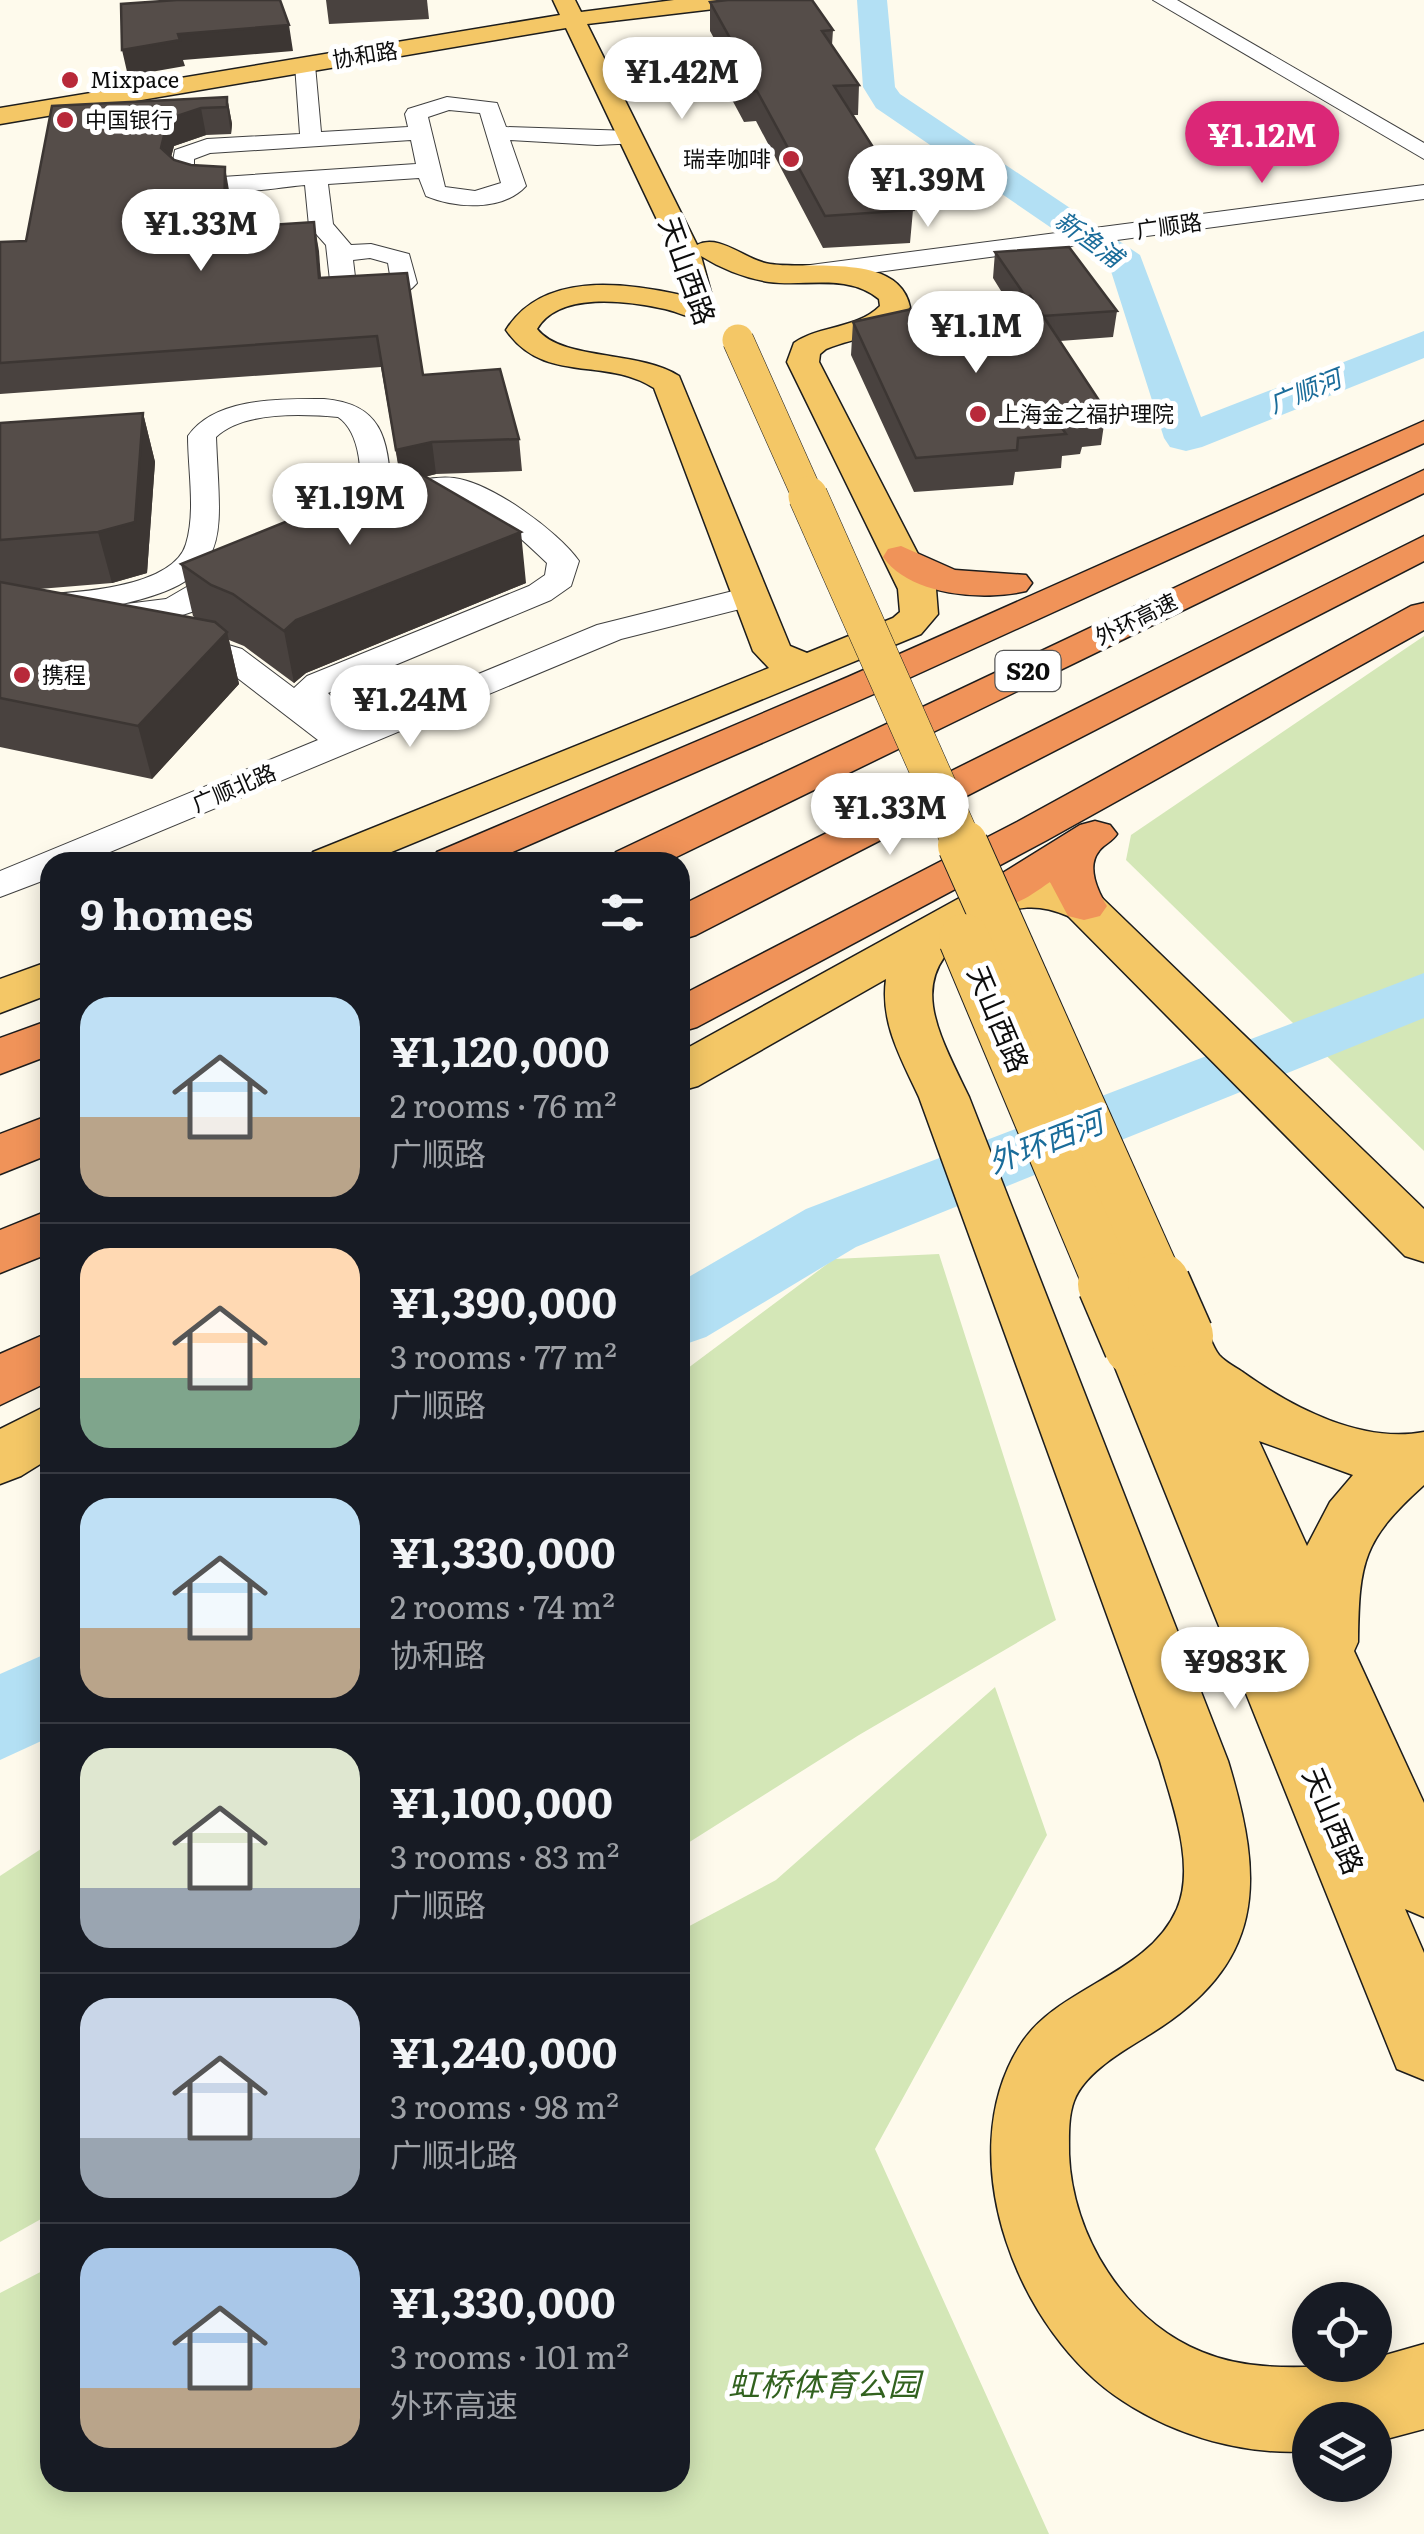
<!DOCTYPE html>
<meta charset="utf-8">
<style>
body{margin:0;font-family:Literata,"Noto Sans SC",serif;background:#242831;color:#f1f3f6;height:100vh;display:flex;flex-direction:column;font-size:38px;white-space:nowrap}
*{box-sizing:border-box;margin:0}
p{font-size:32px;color:#9ea1a6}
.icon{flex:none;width:55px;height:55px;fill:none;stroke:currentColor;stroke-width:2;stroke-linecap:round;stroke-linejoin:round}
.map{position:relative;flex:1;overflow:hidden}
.sheet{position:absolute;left:40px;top:852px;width:650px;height:1640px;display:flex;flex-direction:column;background:#171b24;border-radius:30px;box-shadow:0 5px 25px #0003}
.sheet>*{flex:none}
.tools{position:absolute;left:1292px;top:2282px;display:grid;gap:20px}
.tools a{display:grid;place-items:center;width:100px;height:100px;border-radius:50%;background:#171b24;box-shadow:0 5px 25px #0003;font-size:50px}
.price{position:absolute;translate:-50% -85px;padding:0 22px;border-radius:35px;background:#fff;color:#222;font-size:32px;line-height:65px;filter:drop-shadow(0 2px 5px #0008)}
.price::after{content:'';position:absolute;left:50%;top:60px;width:30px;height:22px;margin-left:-15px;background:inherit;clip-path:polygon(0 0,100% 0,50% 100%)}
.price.selected{background:#db2777;color:#fff}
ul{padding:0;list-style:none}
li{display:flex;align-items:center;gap:30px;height:250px;padding:0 40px}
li+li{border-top:2px solid #363941}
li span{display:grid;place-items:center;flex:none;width:280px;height:200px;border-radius:30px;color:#555}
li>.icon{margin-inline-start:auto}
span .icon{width:120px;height:120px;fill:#fffc;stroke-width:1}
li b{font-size:42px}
h2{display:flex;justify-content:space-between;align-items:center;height:120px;padding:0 40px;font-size:42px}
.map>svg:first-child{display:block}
.green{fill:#d4e7b7}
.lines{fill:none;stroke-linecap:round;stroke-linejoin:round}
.river{fill:#b3e0f4;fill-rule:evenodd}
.minor-casing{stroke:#3f3f3f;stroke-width:2}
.major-casing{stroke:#1d1d1d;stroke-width:3}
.highway-casing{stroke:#1d1d1d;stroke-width:3}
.minor{fill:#fff;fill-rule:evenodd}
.major{fill:#f4c766;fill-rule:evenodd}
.highway{fill:#f09359;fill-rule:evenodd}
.major-bridge-far3-casing{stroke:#1d1d1d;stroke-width:32;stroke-linecap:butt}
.major-bridge-far2-casing{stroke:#1d1d1d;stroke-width:40;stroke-linecap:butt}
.major-bridge-far1-casing{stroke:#1d1d1d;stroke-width:52;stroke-linecap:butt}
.major-bridge-casing{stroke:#1d1d1d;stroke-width:65;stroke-linecap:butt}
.major-bridge-far3{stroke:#f4c766;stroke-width:31}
.major-bridge-far2{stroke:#f4c766;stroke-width:39}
.major-bridge-far1{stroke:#f4c766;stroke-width:50}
.major-bridge{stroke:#f4c766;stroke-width:62}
.wall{fill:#49423f}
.shaded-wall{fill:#3c3633}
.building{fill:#554d49;stroke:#3c3633;stroke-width:2.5}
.poi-dot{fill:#b8293a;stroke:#fff;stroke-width:4}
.labels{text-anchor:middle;stroke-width:10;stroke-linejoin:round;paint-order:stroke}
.far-street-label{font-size:22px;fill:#0c0c0c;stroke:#fff}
.far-poi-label{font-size:22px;fill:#0c0c0c;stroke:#fff;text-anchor:start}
.far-water-label{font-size:25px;font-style:italic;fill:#1a6c9a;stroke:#fff}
.shield{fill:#fff;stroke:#555;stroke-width:2.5}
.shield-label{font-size:25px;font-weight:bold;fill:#0c0c0c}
.street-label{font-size:28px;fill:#0c0c0c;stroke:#fff}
.water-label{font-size:30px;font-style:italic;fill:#1a6c9a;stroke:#fff}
.near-park-label{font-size:32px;font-style:italic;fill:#32621f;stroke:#fff}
</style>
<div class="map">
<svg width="1424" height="2534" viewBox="0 0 1424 2534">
<rect width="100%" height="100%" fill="#fefaec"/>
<g class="green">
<polygon points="1424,636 1424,1151 1126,860 1131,835"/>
<polygon points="939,1254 1056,1620 859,1735 680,1848 680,1374 834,1259"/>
<polygon points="995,1687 1047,1835 875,2149 1049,2534 0,2534 0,2293 50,2267 50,2482 680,2482 680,1931 776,1880"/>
<polygon points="50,1843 50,2214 0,2242 0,1876"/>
</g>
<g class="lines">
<g class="river">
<polygon points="857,0 887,0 895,87 900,94 1140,255 1201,417 1424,331 1424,358 1202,447 1186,451 1170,447 1164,438 1110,268 876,108 863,87"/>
<polygon points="1424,973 1424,1018 856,1247 706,1337 680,1346 680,1282 806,1209"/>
<polygon points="50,1652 50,1737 0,1760 0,1674"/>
</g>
<g class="minor-casing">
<g id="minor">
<polygon points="1153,0 1177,0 1424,143 1424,159"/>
<path d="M305,59l10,6 6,67 87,-5 -3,-13 3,-5 39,-12 50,6 9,24 125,4 11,7 -3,5 -42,2 -87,-5 16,46c-24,26 -71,22 -100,10l-7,-18 -91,6 5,40 18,21 20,-1 38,10 8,29c-19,23 -65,28 -86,6l-5,-44 -17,-19 -4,-41c-34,3 -109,18 -135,-8l5,-27 32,-11 93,-5 -5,-69zM449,110l31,3 21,70 -26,8 -30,-4 -17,-70zM411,140l5,24 -209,14 -13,-5v-14l16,-6zM370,258l18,5 3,18 -16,6 -19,-2 -3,-25z"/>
<polygon points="1424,185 1424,199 795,283 782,275 795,267"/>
<path d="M324,399c58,5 64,39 67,91 19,-8 42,-14 63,-12 36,4 104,53 125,83l-8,25 -20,14 -223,93 29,31 240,-99 156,-39 11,3 5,7 -5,7 -143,36 -535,223h-36v16l-50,19v-26l318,-131 -100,-77 -59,-18 -5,-7 5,-7 12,-3 71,21 52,39 13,-12 222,-90 16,-11 2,-12c-45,-43 -95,-90 -156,-50 -18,12 -39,30 -63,24l-4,-7 4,-7 31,-14 1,-5c2,-26 2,-71 -22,-87 -35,-3 -95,-6 -122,20 4,103 20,142 -98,168l48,-6 67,-39h22l5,7c-30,44 -123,67 -173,55l-4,-7 3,-5 -86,7v-20c43,-3 171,-2 186,-53 10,-32 2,-74 2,-108 27,-39 93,-37 136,-37z"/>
</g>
</g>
<g class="major-casing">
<g id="major">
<path d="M553,0h22l6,12 93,-12h68l-11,7 -144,17 110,221c23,-12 49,16 73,19 40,6 129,-12 140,43 -21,30 -52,29 -84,42l-6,5 -1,8 117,227 2,25 -17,20 -554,228h-60l6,-10 456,-184 -16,-17 -99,-263c-50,-32 -110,-3 -148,-58 36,-58 116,-48 175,-35l-11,-48 -104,-219 -566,96v-16l560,-93zM701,256c21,13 44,22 68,26 37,5 78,-9 110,17l1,7c-23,23 -60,19 -86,37l-7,19 111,227 2,23 -7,6 -86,35 -17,-7 -111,-270c-41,-26 -117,-15 -142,-47 22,-38 91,-28 128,-20 17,4 30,13 47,8l4,-6z"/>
<path d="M1001,880h42l57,16 324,313v53l-19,-6 -337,-340c-31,-13 -52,-11 -80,5 -88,49 -54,103 -19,176l259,664c37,122 38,203 -81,275 -24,15 -63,37 -73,65 -6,16 -5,36 -5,53 3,81 55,166 133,198 55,23 116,13 173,13v-7l49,-14v85l-49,13v-22h-65v31c-64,5 -134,-15 -187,-50 -104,-67 -173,-242 -104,-354 37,-61 128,-70 158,-138 19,-44 -5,-105 -17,-148l-241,-664c-18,-39 -39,-74 -33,-118l-188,107 -18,5v-39l305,-168z"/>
<polygon points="50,961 50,994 0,1013 0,979"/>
<path d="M1182,1314l20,6c6,11 10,26 17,35 6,7 18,13 25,18 49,35 118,71 180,59v53c-61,55 -65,76 -66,157l-4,9 70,152v114l-19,-8 19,44v127l-27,-11 -291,-724 9,-16 20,-6 21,8 6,-11zM1259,1441l94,34 -23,27 -23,44z"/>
<polygon points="50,1404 50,1458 21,1476 0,1484 0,1429"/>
</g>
</g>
<g class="highway-casing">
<g id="highway">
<polygon points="1424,421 1424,443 876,693 490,862 431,862 437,852 848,677"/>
<polygon points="1424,470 1424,493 666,862 610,862 616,852"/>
<polygon points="1424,536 1424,561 696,935 680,940 680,906"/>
<path d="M901,546l54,24 71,5 6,8 -6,8c-42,10 -116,5 -143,-34l5,-8z"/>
<polygon points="1424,603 1424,630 1047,840 697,1027 680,1032 680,996 1017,822 1411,606"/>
<path d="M1095,821l15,4 7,9c-5,8 -13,10 -18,17 -13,16 -1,41 8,55l-7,10 -16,4 -16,-4 -18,-34c-22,15 -38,29 -65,22l-7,-10 7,-10 95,-59z"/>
<polygon points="50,1020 50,1055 0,1074 0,1038"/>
<polygon points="50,1115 50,1154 0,1174 0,1134"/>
<polygon points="50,1210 50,1253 0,1273 0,1230"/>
<polygon points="50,1332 50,1381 0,1405 0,1354"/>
</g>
</g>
<use href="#minor" class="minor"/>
<use href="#major" class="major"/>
<use href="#highway" class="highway"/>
<g class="major-bridge-far3-casing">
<polyline id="major-bridge-far3" points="738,340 809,499"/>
</g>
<g class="major-bridge-far2-casing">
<polyline id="major-bridge-far2" points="808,496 964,848"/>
</g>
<g class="major-bridge-far1-casing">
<g id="major-bridge-far1">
<polyline points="963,845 1160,1287"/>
<polyline points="964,939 1110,1287"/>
</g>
</g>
<g class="major-bridge-casing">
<g id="major-bridge">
<polyline points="1109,1284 1135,1345"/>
<polyline points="1159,1284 1182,1336"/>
</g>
</g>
<use href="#major-bridge-far3" class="major-bridge-far3"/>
<use href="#major-bridge-far2" class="major-bridge-far2"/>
<use href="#major-bridge-far1" class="major-bridge-far1"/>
<use href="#major-bridge" class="major-bridge"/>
</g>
<g class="wall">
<polygon points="326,0 427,0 429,19 329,24"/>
<polygon points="710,2 833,30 832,45 859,85 858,115 853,115 913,210 910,243 823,248 756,121 744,122 716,70 716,42 710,31"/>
<polygon points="227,97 232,124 231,134 206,135 174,146 171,157 230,196 230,228 314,222 321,278 423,375 519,439 522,471 436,474 425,477 526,583 306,673 294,683 244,646 229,640 239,684 152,779 0,747 0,423 143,413 155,462 147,573 112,583 39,589 197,619 193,616 181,564 400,476 381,367 0,394 0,242 26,241 52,106"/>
<polygon points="995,252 1117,311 1113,337 1060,341 1106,411 1101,445 1082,447 1080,454 1062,456 1061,468 1015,472 1013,485 914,492 851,355 853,322 1006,299 993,278"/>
</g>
<g class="shaded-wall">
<polygon points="289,25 293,51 183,60 185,66 128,76 122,50 178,34"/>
<polygon points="227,97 232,124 231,134 227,107"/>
<polygon points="201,108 206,135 174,146 166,176 161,148 168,119"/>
<polygon points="225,167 230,196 229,257 224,228"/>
<polygon points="314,222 319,251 323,308 319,278"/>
<polygon points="143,413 155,462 147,573 112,583 98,532"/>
<polygon points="432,442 436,474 401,482 396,450"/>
<polygon points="521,532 526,583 306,673 294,683 284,631 296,620"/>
<polygon points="227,632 239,684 152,779 138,726"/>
</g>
<g class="building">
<polygon points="177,0 280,0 289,25 178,34 180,40 122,50 121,4"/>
<polygon points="728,0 812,0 833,30 822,31 859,85 834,86 913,210 825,216 757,91 745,92 716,41 731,40 710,2"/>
<polygon points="227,97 227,107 201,108 168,119 161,148 174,160 191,165 225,167 224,228 314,222 319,278 407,273 423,375 500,369 519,439 432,442 396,450 377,336 0,363 0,242 26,241 52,106"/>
<polygon points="1069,247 1117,311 1043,316 1030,296 1026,297 995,252"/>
<polygon points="1030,296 1106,411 1081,413 1086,420 1058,422 1066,434 1018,438 1017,450 916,458 853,322 912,309"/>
<polygon points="143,413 135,522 98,532 0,540 0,423"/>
<polygon points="414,470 521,532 296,620 284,631 233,594 211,585 181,564"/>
<polygon points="0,582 215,622 227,632 138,726 0,698"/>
</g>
<g class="poi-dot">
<circle cx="70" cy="80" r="10"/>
<circle cx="65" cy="120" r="10"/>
<circle cx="791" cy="159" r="10"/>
<circle cx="978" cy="414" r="10"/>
<circle cx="22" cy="675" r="10"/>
</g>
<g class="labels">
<g class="far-street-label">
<text transform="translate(365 55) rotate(-9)" y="8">协和路</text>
<text transform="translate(1169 226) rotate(-8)" y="8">广顺路</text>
<text transform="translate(1136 619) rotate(-26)" y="8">外环高速</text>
<text transform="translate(234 788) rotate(-23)" y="8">广顺北路</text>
</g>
<g class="far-poi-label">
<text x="90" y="88">Mixpace</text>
<text x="85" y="128">中国银行</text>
<text x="771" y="167" text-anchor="end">瑞幸咖啡</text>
<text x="998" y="422">上海金之福护理院</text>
<text x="42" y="683">携程</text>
</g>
<g class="far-water-label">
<text transform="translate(1089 239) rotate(36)" y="9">新渔浦</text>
<text transform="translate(1305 391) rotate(-22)" y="9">广顺河</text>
</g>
<rect class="shield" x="995.5" y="651" width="65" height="40" rx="8"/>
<g class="shield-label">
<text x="1028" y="680">S20</text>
</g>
<g class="street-label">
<text transform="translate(687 271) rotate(70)" y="10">天山西路</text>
<text transform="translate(998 1019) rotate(67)" y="10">天山西路</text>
<text transform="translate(1333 1821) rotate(67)" y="10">天山西路</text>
</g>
<g class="water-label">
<text transform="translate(1046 1143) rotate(-21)" y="10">外环西河</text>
</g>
<g class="near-park-label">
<text x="824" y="2396">虹桥体育公园</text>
</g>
</g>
</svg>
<div class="tools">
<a><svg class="icon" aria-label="locate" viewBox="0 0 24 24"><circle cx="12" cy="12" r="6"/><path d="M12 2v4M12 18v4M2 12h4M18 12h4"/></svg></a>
<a><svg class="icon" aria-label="layers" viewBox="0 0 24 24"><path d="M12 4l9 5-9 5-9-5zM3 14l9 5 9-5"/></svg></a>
</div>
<b class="price" style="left:682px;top:122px">¥1.42M</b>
<b class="price selected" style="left:1262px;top:186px">¥1.12M</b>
<b class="price" style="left:928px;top:230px">¥1.39M</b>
<b class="price" style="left:201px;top:274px">¥1.33M</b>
<b class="price" style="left:976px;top:376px">¥1.1M</b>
<b class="price" style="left:350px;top:548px">¥1.19M</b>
<b class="price" style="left:410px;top:750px">¥1.24M</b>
<b class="price" style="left:890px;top:858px">¥1.33M</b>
<b class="price" style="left:1235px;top:1712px">¥983K</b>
<section class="sheet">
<h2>9 homes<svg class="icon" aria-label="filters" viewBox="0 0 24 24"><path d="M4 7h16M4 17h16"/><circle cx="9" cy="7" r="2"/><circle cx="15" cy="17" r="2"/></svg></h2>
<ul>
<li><span style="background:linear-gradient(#bfe0f5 60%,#b9a48a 0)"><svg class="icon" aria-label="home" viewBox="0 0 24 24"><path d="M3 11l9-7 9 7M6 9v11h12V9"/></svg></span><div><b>¥1,120,000</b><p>2 rooms · 76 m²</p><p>广顺路</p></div></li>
<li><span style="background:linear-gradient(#ffd9b3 65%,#7fa58c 0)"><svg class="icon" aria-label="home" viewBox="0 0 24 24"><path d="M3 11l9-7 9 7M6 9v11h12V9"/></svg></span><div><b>¥1,390,000</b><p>3 rooms · 77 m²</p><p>广顺路</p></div></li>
<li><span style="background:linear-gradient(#bfe0f5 65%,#b9a48a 0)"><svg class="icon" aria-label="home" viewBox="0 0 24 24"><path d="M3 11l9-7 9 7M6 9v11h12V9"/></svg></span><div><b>¥1,330,000</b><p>2 rooms · 74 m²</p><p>协和路</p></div></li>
<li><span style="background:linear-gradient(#dfe7d0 70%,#9aa5b1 0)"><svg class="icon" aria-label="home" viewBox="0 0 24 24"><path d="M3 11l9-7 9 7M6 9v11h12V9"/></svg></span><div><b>¥1,100,000</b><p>3 rooms · 83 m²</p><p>广顺路</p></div></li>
<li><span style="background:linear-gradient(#c9d6e8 70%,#9aa5b1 0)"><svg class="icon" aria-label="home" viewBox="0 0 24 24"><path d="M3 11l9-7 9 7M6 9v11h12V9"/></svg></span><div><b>¥1,240,000</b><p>3 rooms · 98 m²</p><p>广顺北路</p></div></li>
<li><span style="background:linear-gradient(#a9c7e8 70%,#b9a48a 0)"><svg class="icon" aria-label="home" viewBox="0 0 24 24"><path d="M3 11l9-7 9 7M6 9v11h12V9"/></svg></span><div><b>¥1,330,000</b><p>3 rooms · 101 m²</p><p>外环高速</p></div></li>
</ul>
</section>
</div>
